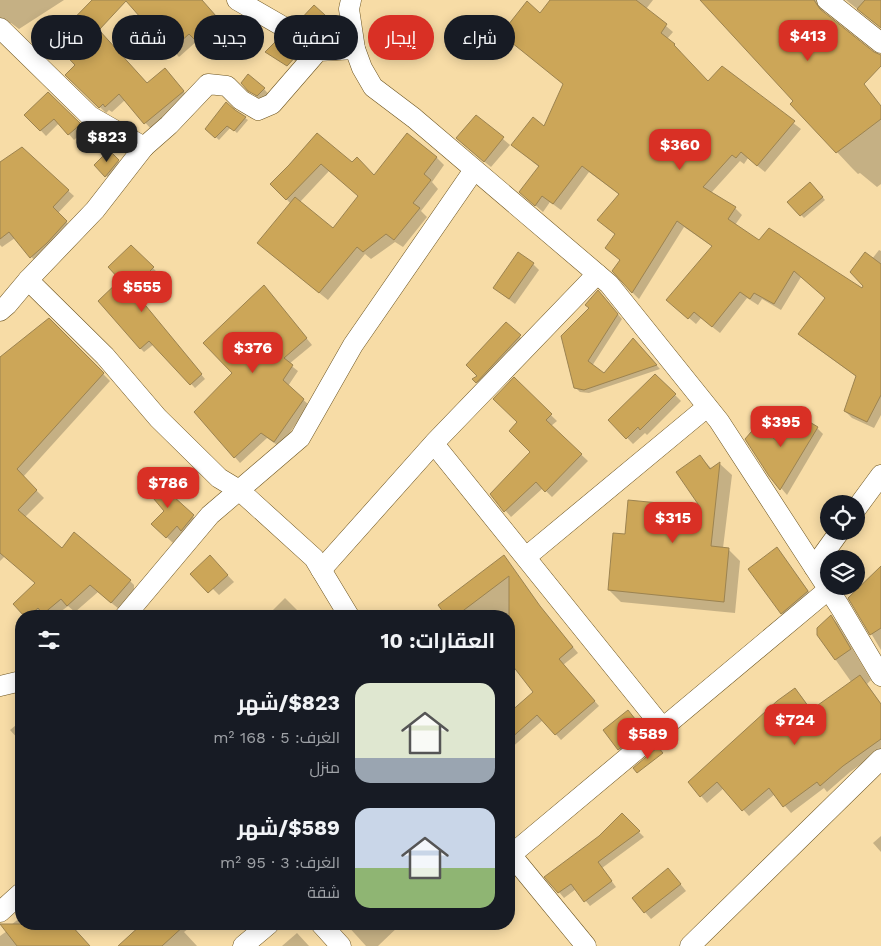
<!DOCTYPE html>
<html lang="ar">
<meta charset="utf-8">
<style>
body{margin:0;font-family:"Work Sans",Cairo,sans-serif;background:#20242c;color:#f1f3f6;direction:rtl;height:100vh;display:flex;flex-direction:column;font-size:19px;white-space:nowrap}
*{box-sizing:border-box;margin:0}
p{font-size:16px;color:#9ea1a6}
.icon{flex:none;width:28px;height:28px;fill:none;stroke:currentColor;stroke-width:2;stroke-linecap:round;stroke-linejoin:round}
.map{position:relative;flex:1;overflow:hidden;direction:ltr}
.panel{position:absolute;left:15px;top:610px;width:500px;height:320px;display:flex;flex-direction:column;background:#171b24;border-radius:20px;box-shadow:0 2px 12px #0003;direction:rtl}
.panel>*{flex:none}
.banner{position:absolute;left:15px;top:15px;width:500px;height:45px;direction:rtl;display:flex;gap:10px}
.buttons{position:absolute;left:820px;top:495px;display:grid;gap:10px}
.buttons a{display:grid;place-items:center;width:45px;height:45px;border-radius:50%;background:#171b24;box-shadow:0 2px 12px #0003;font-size:25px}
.price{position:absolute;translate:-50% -42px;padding:0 11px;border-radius:10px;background:#d93025;color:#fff;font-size:16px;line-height:32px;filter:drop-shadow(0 1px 2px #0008)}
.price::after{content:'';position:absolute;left:50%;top:30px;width:15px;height:11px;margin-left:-8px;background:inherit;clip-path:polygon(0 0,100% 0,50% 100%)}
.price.on{background:#222;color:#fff}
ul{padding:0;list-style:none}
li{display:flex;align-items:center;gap:15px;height:125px;padding:0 20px}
li span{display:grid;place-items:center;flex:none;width:140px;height:100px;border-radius:15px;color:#555}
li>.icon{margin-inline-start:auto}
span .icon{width:60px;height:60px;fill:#fffc;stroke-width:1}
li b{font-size:21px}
h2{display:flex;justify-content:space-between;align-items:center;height:60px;padding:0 20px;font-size:21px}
.chip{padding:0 18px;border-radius:22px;background:#171b24;box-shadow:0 2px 12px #0003;font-size:18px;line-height:45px}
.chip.on{background:#d93025;color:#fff}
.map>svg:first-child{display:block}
.shadow{fill:#0003;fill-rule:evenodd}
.building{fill:#cca658;stroke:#9c8350}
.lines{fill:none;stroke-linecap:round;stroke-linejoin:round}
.street-casing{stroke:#6b531f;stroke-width:21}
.street{stroke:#fff;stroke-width:20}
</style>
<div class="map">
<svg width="881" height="946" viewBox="0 0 881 946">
<rect width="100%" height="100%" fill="#f7dca6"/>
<g class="shadow">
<polygon points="0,0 64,0 19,29 11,23 4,24 0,26"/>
<polygon points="127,0 201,0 223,25 205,49 197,41 179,57"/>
<polygon points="578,0 653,0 646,9 673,32 667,39 681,52 680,53 709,83 722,68 801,129 765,172 748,158 744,164 740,161 711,193 735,208 742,215 735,225 759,241 862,290 872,259 879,250 881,251 881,415 874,428 852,418 845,411 857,377 807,341 800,334 826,298 801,277 781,310 762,299 758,305 747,298 720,333 701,318 696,324 675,306 713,247 684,227 639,299 632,292 621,261 616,235 606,227 620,195 589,172 561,210 550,202 543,212 528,199 539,167 512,145 545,128 564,84 540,14"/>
<polygon points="701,0 824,0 822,6 823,13 850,82 870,94 881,106 881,184 877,187 860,173 858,174 851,167 792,104 794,101"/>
<polygon points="846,0 881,0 881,28"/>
<polygon points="314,6 338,29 325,41 303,24"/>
<polygon points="282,41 300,53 309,63 303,69 294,60 280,42"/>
<polygon points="67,75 147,84 171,76 189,98 151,129 125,100 112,112 109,110 106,113"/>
<polygon points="248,76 264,89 273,99 259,100 243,83"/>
<polygon points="48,93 85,130 74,140 59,123 46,136 26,115"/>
<polygon points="476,116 510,145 491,167 464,145"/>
<polygon points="245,118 248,120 237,133 231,127 219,140 207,129"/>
<path d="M317,135l35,29 23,13 61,-20 8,8 -12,17 6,7 -17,22 6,6 -24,30 -8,-5 -24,17 -6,-5 -37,46 -61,-49 24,-47 -19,-20zM329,171l30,25 -26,33 -33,-27z"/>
<polygon points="22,149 74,196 58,213 72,228 36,262 15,238 2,247 0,245 0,164"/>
<polygon points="109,152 121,164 109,179 96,165"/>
<polygon points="813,186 825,200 804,218 789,202"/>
<polygon points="131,247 157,272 135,294 205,379 195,388 154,344 144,352 140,348 121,280"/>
<polygon points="533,264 539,270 515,304 494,288"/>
<polygon points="269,292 312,345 289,364 298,371 288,386 309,405 280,447 267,438 240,463 196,412 234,373"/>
<polygon points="602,296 622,319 592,366 604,374 637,344 660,369 589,393 580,392 575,387"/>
<polygon points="49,319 110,381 23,477 44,498 25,517 62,549 126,577 134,585 134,592 119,609 98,592 75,612 68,606 55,616 47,616 46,614 43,616 25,616 14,604 36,584 5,556 0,561 0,359"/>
<polygon points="506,323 526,343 483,388 474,379 478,376"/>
<polygon points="655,375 681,401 647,435 645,433 633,444 610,420"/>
<polygon points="514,379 557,421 551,426 588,461 552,497 543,488 511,517 491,494 532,452 518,422"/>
<polygon points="817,428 823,434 787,495 770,475 779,445"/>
<polygon points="700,457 712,469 720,464 732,475 723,548 728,549 740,561 735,613 621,602 609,590 626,536 702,508"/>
<polygon points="189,512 195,519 173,543 159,530"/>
<polygon points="777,549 813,597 787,619 782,613"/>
<polygon points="504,557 545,613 578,653 563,665 599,706 561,740 543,720 509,750 509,715 535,692 509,659 509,616 448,616 440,605"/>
<polygon points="216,563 234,582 219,595 195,571"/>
<polygon points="881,568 881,650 850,598"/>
<polygon points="285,598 303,616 277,616 272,611"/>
<polygon points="831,617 837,623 871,680 867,684 881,704 881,750 850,772 827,792 824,788 791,813 775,794 749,816 724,788 707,803 701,796 801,696 812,711 852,683 818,635"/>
<polygon points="21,713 21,742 10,730 21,721 17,716"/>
<polygon points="630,714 645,732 622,751 619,749"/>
<polygon points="622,815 644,837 602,868 616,887 590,906 576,889 564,898 559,892 600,836"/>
<polygon points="881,836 881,852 873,843"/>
<polygon points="674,876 686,891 651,919 633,898"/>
<polygon points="21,917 21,924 74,924 72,926 89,946 0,946 0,936 7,931 6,929"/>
<polygon points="139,924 194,924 184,932 197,946 119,946 141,926"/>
<polygon points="346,924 401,924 378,946 366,946"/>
<polygon points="297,933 309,946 282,946"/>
</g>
<g class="building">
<polygon points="92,0 202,0 216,16 197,42 189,34 170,51 126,1 99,30 147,83 165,68 184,91 144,124 119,94 105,107 103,104 99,108 65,75 75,65 52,41"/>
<polygon points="550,0 636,0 667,24 661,33 675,44 674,45 708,81 722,66 795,121 757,166 741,152 736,158 732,155 703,187 736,207 728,219 759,240 769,228 862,288 863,286 850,272 865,252 881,264 881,395 867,422 844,411 856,376 798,334 825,298 794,271 774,304 754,293 750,299 740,292 712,327 694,312 688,319 666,300 712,246 677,221 632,293 612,271 620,260 605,248 615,234 597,220 619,194 582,166 553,204 542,196 535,206 519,192 539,166 511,145 533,117 544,126 563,84 501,34 527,1 540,13"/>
<polygon points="700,0 814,0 820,9 874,52 881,55 881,66 864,84 881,106 881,119 836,153 790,104 793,101"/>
<polygon points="865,0 881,0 881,28 857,9"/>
<polygon points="314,5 336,25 324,39 298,22"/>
<polygon points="279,38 300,52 287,66 265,52"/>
<polygon points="248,74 265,88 257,96 248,91 241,83"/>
<polygon points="48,92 81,124 68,135 54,119 40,131 24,115"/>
<polygon points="226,102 235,110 246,117 234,131 227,126 215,138 205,129"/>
<polygon points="476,115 504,137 484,162 456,138"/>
<polygon points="317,133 352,162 357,157 374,175 407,133 437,157 424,174 431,180 413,203 420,208 394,240 386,234 363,252 357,247 319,293 257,243 295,197 333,228 358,196 321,164 286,200 270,184 289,165"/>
<polygon points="22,147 69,190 53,207 67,221 47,243 30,258 9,232 0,239 0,162"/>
<polygon points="109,150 119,160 105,177 94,165"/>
<polygon points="810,182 823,197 800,216 787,202"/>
<polygon points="131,245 154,267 132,289 202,374 190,385 149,341 140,349 98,301 120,280 108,267"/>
<polygon points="518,252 534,263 509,299 493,288"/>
<polygon points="264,285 307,338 284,358 293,365 283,380 304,399 274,442 261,433 234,458 194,412 232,373 203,343"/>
<polygon points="598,290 618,314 588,361 604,373 633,338 657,365 584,390 574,388 561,336 589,308 585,305"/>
<polygon points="49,318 104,373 17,469 37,490 18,510 62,548 74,532 131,580 111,603 90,585 67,606 61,599 43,614 38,608 29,616 24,616 13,604 35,583 0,553 0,357"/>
<polygon points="506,322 521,335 476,383 472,379 477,376 466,365"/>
<polygon points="655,374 676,394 640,430 638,427 626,439 608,420"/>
<polygon points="514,377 552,414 546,420 582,454 545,492 536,482 504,512 490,494 530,452 509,431 517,422 493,399"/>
<polygon points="796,414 818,427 780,490 769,476 745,439 758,424 779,443"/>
<polygon points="700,455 710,469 720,462 711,546 729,548 724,602 608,590 613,533 625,534 628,500 700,507 676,472"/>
<polygon points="152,477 194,515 181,531 177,526 166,538 151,524 164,511 143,486"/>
<polygon points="777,547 808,591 781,614 748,569"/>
<polygon points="210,555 228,575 208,593 190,574"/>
<polygon points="504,555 540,606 573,647 559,659 595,701 555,735 537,715 509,740 509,713 533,692 509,661 509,576 456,616 446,616 438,605"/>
<polygon points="881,566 881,628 870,635 848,598"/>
<polygon points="831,615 851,649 835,660 817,635 817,628"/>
<polygon points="860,675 881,704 881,739 843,766 820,786 817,782 783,807 769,788 742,811 717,782 700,797 688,782 777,701 795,688 811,710"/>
<polygon points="628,710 643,729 618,750 603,730"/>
<polygon points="658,747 663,753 637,773 633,768"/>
<polygon points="622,813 640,831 598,862 612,881 584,902 571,884 558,893 544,877 599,836"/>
<polygon points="668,868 681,884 644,913 632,898"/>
<polygon points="0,924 70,924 90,946 17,946"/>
<polygon points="142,924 186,924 162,946 118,946"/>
</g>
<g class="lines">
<g class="street-casing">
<g id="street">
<polyline points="237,0 296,34 318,51"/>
<polyline points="351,0 349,9 355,49 362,68 373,87 414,118 609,284 719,421 840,607 881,676"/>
<polyline points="827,0 881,43"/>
<polyline points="0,28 90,116 144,147 169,125 208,84 227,86 241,100 258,110 272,104 318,51 355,49"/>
<polyline points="28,280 95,210 144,147"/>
<polyline points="0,311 7,305 28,280 105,356 158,418 219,478 239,490 314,558 349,616"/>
<polyline points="434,444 663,728"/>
<polyline points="856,509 881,475"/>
<polyline points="526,557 707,407"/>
<polyline points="814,567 840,531"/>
<polyline points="321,570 436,441 597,274"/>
<polyline points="125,616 210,515 300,438 353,345 474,170"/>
<polyline points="0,686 21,681"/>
<polyline points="509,849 517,862 586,946"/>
<polyline points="512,854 829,589"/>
<polyline points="0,912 21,893"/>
<polyline points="321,924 341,946"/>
<polyline points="243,946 269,924"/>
<polyline points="690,946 881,759"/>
</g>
</g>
<use href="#street" class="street"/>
</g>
</svg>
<div class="buttons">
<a><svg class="icon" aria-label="locate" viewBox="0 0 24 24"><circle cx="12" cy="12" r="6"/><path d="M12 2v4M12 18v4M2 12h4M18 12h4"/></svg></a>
<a><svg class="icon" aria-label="layers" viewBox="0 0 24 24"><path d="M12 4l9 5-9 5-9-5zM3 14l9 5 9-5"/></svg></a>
</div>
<b class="price" style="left:808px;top:62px">$413</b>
<b class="price on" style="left:107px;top:163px">$823</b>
<b class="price" style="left:680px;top:171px">$360</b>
<b class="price" style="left:142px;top:313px">$555</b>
<b class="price" style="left:253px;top:374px">$376</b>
<b class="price" style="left:781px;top:448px">$395</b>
<b class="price" style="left:168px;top:509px">$786</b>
<b class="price" style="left:673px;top:544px">$315</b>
<b class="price" style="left:795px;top:746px">$724</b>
<b class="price" style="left:648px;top:760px">$589</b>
<div class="banner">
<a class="chip">شراء</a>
<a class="chip on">إيجار</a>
<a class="chip">تصفية</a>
<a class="chip">جديد</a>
<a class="chip">شقة</a>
<a class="chip">منزل</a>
</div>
<section class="panel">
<h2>العقارات: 10<svg class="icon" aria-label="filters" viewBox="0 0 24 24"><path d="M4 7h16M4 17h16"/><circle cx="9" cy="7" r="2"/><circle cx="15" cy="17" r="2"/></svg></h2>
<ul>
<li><span style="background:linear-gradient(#dfe7d0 75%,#9aa5b1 0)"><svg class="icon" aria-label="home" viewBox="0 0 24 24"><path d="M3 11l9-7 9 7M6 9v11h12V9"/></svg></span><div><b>$823/شهر</b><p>الغرف: 5 · 168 m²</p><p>منزل</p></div></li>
<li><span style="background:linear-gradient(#c9d6e8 60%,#8fb573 0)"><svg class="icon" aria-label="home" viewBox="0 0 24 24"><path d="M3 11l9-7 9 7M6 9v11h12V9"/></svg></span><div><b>$589/شهر</b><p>الغرف: 3 · 95 m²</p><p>شقة</p></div></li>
</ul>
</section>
</div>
